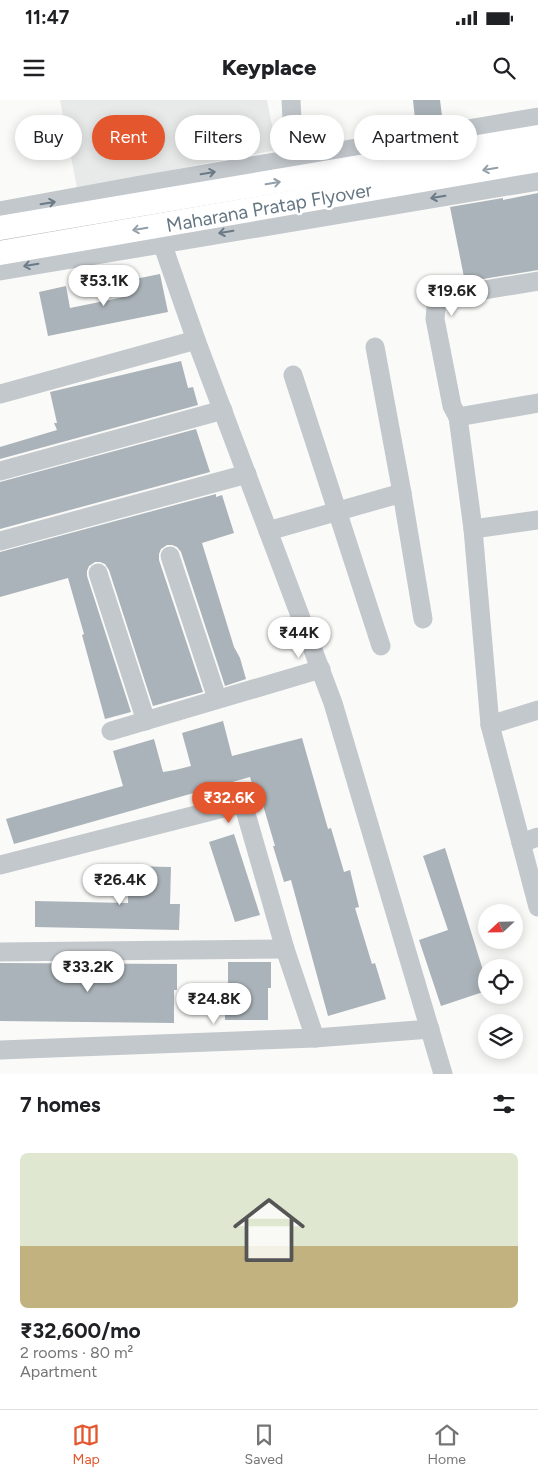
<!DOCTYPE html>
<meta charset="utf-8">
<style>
body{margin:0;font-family:Figtree,sans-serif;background:#f2f2f2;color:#202124;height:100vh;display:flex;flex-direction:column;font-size:19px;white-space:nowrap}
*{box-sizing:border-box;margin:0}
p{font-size:16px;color:#757577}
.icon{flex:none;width:28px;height:28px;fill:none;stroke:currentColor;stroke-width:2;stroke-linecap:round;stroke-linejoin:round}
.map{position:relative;height:974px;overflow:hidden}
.side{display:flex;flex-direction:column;background:#fff;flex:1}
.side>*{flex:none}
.guide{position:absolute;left:15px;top:15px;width:509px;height:45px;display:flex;gap:10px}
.needle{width:32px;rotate:248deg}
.fabs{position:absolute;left:478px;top:804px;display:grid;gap:10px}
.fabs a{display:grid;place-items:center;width:45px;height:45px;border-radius:50%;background:#fff;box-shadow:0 2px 12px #0003;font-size:25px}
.price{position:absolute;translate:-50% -42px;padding:0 11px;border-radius:18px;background:#fff;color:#222;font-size:16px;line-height:32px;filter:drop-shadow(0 1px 2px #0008)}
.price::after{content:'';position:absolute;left:50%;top:30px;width:15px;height:11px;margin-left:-8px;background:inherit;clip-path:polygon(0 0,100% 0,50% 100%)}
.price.current{background:#e4572e;color:#fff}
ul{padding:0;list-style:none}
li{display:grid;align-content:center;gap:10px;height:265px;padding:0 20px}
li+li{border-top:1px solid #e0e0e0}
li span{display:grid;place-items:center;height:155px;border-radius:8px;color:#555}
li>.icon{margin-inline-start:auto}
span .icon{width:90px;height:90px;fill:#fffc;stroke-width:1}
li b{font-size:21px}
h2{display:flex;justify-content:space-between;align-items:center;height:60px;padding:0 20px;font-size:21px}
.pill{padding:0 18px;border-radius:22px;background:#fff;box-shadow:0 2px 12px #0003;font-size:18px;line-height:45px}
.pill.current{background:#e4572e;color:#fff}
.status{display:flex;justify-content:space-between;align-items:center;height:35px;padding:0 25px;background:#fff;direction:ltr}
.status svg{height:14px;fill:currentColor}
header{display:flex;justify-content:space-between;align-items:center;height:65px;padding:0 20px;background:#fff;font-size:22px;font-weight:800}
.dock{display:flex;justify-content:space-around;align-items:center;height:70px;border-top:1px solid #e0e0e0;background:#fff;font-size:14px;color:#757577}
.dock a{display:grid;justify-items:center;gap:2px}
.dock .current{color:#e4572e}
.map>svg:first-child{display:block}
.built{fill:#e8e9e9}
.building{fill:#aab3b9}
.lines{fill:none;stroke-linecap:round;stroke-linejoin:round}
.major-casing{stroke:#b5babe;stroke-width:26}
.minor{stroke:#c3c8cc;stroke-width:19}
.major{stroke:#fff;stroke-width:24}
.oneway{stroke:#939fa8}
.oneway2{stroke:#6a7a87}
.labels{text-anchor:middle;stroke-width:5;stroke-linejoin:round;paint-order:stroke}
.street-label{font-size:19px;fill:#657683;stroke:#fff}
</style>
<div class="status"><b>11:47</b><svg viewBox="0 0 49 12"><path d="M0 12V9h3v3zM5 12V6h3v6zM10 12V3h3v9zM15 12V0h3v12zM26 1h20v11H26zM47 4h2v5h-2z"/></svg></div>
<header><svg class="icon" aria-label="menu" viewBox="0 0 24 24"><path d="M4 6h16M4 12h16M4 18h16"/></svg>Keyplace<svg class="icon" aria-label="search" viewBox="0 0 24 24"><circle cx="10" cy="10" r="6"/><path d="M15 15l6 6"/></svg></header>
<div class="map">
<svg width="538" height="974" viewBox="0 0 538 974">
<rect width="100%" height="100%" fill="#fafaf8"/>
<polygon class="built" points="60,0 267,0 277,50 77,88"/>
<g class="building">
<polygon points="413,0 440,0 442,16 415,19"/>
<polygon points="538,93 538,170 465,182 450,107 503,98 503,100"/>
<polygon points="160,174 168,212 48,236 39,192 66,186 70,208 124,197 120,182"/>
<polygon points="181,261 188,288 193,287 198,305 0,359 0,347 57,330 54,323 57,323 50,292"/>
<polygon points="196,329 210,372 0,429 0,382"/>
<polygon points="216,394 216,397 222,395 234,433 202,443 234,547 240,558 246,579 225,586 181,452 177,447 172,445 167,445 161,449 159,454 159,460 203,592 153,606 109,470 105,464 100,462 95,462 89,466 87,471 87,476 131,612 105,619 82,535 84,534 68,478 0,497 0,452"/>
<polygon points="223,621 232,656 302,638 328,729 331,728 344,772 350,770 359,807 355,808 372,864 375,863 386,899 328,916 291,780 284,782 273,746 275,746 258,688 254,690 250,677 14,744 6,719 123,686 113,651 154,639 163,672 175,670 191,666 182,633"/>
<polygon points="234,734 260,815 235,822 209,742"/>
<polygon points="445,748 486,880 486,891 441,906 419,840 448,830 423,756"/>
<polygon points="128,766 171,767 170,804 180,804 179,830 35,827 35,801 128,803"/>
<polygon points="228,862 271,862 271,888 268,888 268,920 225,920 225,894 228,894"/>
<polygon points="0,863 177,864 177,890 174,890 174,923 0,921"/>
</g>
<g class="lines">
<g class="major-casing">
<g id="major">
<polyline points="0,128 538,37"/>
<polyline points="0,153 538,60"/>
</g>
</g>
<g class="minor">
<polyline points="291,0 294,59"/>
<polyline points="0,111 146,84 538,17"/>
<polyline points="162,143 196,240 333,603 443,974"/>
<polyline points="0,171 538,81"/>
<polyline points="375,247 402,393 423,519"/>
<polyline points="293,275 381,546"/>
<polyline points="0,294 196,240"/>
<polyline points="458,317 452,306 435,219 437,198 538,181"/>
<polyline points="0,371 223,310"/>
<polyline points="473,429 538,420"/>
<polyline points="268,431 402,393"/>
<polyline points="0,441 247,374"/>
<polyline points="170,456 217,598"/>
<polyline points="98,473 146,621"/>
<polyline points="538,610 490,625 538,807"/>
<polyline points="490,625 473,429 458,317 538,303"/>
<polyline points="111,631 321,569"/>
<polyline points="521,743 538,737"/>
<polyline points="0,765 243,703 285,849 315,938"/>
<polyline points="0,852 285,849"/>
<polyline points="0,950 315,938 430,929"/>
</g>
<use href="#major" class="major"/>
</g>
<defs><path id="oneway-shaft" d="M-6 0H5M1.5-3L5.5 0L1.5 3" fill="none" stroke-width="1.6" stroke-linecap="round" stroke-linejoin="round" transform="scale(1.25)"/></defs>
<g class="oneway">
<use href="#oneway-shaft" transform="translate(490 69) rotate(170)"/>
<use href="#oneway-shaft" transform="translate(273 83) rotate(-9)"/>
<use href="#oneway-shaft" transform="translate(140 129) rotate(170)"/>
</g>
<g class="oneway2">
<use href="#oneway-shaft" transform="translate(208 73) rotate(-10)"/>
<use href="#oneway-shaft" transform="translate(438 97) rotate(171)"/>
<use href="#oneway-shaft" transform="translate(48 103) rotate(-10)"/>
<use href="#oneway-shaft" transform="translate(226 132) rotate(171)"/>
<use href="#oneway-shaft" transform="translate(31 165) rotate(170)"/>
</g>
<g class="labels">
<g class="street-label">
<text transform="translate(269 107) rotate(-10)" y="7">Maharana Pratap Flyover</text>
</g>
</g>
</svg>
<div class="fabs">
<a><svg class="needle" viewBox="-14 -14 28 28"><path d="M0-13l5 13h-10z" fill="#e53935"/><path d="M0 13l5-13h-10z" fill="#757577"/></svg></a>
<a><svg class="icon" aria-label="locate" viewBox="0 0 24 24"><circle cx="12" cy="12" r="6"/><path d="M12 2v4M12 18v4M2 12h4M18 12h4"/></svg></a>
<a><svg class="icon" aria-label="layers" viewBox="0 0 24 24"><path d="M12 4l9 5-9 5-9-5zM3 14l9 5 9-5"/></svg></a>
</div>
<b class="price" style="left:104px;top:207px">₹53.1K</b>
<b class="price" style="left:452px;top:217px">₹19.6K</b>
<b class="price" style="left:299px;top:559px">₹44K</b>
<b class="price current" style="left:229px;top:724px">₹32.6K</b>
<b class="price" style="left:120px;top:806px">₹26.4K</b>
<b class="price" style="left:88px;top:893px">₹33.2K</b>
<b class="price" style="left:214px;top:925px">₹24.8K</b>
<div class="guide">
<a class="pill">Buy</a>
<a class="pill current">Rent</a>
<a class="pill">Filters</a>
<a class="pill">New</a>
<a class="pill">Apartment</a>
</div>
</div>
<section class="side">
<h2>7 homes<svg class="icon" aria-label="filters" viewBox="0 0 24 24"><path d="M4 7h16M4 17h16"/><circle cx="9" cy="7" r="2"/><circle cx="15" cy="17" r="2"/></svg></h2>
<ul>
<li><span style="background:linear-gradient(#dfe7d0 60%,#c2b280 0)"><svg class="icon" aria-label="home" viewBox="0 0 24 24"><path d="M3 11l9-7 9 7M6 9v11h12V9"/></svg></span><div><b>₹32,600/mo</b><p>2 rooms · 80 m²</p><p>Apartment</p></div></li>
</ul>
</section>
<nav class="dock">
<a class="current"><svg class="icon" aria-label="map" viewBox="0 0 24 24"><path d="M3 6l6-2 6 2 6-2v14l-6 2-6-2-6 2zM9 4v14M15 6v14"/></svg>Map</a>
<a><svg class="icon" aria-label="saved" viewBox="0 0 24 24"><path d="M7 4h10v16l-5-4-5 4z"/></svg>Saved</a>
<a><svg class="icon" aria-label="home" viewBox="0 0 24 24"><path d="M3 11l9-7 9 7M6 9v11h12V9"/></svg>Home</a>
</nav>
